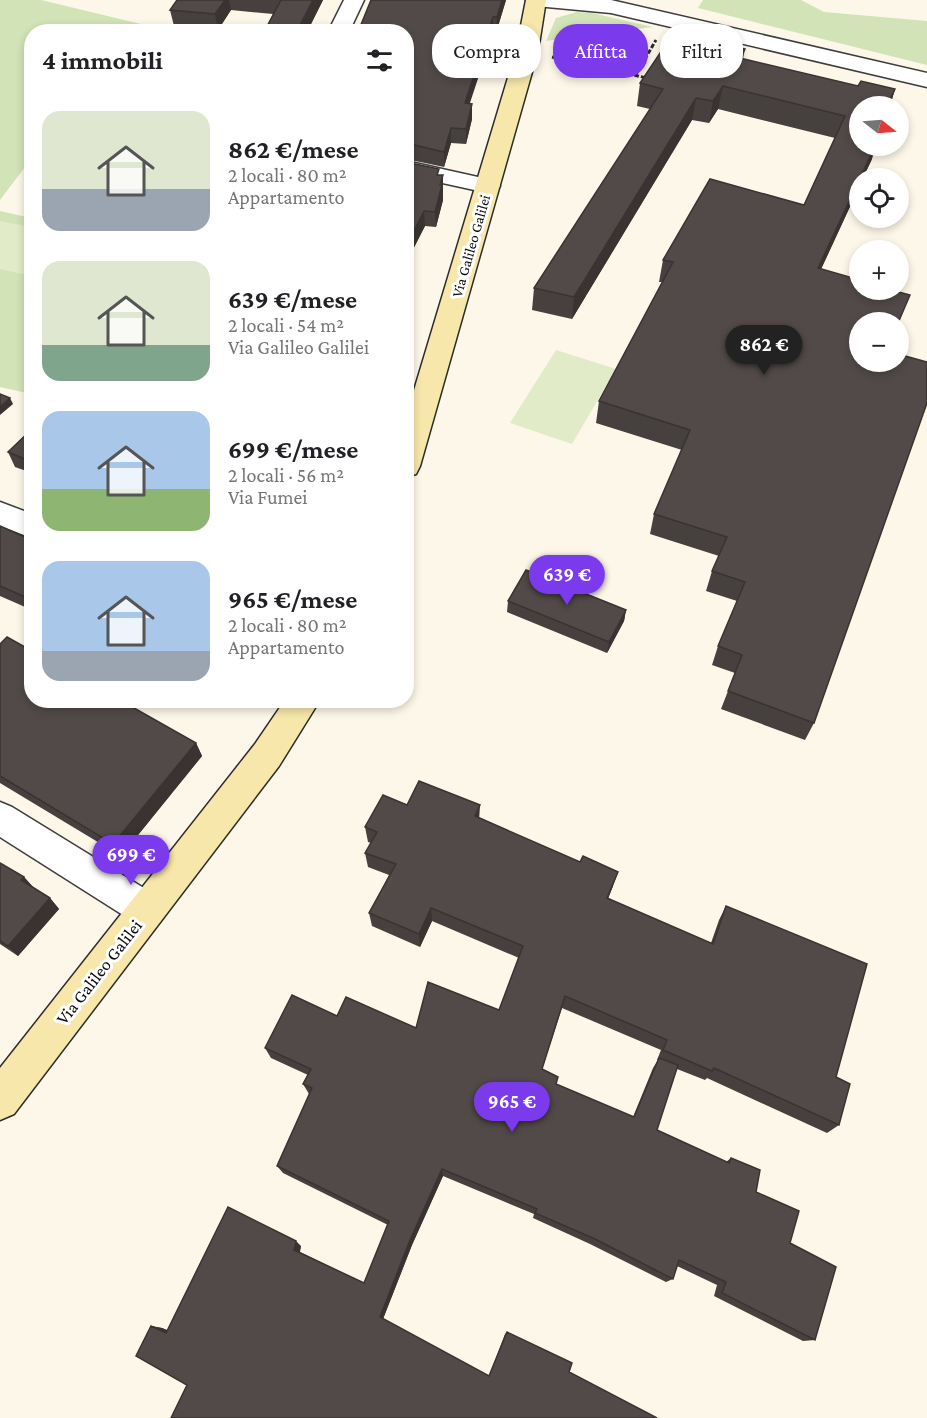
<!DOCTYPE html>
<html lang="it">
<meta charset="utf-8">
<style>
body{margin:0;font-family:"Crimson Pro",serif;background:#f2f2f2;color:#202124;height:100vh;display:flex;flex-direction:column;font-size:22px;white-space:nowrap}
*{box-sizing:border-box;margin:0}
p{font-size:20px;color:#757577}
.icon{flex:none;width:33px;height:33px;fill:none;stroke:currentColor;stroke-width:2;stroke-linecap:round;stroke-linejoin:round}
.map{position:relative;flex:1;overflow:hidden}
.drawer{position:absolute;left:24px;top:24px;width:390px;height:684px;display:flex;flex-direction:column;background:#fff;border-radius:24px;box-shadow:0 3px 9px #0003}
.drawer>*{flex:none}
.guide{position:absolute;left:432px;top:24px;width:405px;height:54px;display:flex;gap:12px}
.needle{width:39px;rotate:107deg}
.buttons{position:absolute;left:849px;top:96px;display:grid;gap:12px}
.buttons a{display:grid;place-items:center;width:60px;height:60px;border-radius:50%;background:#fff;box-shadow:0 3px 9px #0003;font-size:30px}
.price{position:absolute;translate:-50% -51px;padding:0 14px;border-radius:21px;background:#7c3aed;color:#fff;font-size:20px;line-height:39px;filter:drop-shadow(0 2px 3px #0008)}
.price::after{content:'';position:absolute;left:50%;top:36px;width:18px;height:14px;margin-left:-9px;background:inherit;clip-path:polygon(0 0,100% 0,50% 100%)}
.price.active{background:#222;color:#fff}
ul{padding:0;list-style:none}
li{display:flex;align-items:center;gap:18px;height:150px;padding:0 18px}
li span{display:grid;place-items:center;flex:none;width:168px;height:120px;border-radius:18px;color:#555}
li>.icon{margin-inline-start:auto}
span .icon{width:72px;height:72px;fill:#fffc;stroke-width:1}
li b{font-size:26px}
h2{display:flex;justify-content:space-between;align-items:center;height:72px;padding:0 18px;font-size:26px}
.chip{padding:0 21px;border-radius:24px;background:#fff;box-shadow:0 3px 9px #0003;font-size:21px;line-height:54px}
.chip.active{background:#7c3aed;color:#fff}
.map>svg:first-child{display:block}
.green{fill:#d2e3b7}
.pitch{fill:#e2ebc8}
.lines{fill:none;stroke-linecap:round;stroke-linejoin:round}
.street-casing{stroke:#3d3d3d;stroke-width:3}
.secondary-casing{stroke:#2c2c2c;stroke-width:3}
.path{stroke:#2c2c2c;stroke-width:3;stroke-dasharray:4.5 2;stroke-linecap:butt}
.street{fill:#fff;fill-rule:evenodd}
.secondary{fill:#f7e7aa;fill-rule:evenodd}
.wall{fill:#46403e;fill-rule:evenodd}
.shaded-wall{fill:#393432}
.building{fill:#514a48;stroke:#393432;stroke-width:1.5}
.labels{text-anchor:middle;stroke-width:6;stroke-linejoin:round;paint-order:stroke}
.far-street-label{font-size:15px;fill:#0a0a0a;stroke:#fff}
.street-label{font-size:18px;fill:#0a0a0a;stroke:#fff}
</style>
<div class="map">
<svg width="927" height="1418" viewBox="0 0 927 1418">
<rect width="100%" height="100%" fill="#fdf7e9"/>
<g class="green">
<polygon points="0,0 41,0 170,31 32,32 31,159 0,200"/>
<polygon points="703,0 801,0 824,12 927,21 927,65 698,8"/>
<polygon points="577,12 592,13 653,27 612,32 595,26 587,26 576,29 568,38 546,41 556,18"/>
<polygon points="0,211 31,218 31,394 0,387"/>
</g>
<g class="pitch">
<polygon points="0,221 31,227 31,276 0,269"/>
<polygon points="556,350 616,369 572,444 510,423"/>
</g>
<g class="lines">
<g class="street-casing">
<g id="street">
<polygon points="344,0 364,0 349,32 328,32"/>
<polygon points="526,0 611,0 927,73 927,87 611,13 536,6 529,4"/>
<polygon points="406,161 496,181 500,186 496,191 488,193 406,175"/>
<polygon points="0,502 32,514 32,538 0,526"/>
<polygon points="0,802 12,807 160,898 165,910 160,922 147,927 134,922 0,837"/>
</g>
</g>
<g class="secondary-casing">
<g id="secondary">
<polygon points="526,0 546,0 538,51 420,466 416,474 406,477 406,417 516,51"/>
<polygon points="285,700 320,700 279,766 14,1114 0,1120 0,1068 255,744"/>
</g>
</g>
<g class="path">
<polyline points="557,44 620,35"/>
<polyline points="552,57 647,78"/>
<polyline points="635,76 656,40"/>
</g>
<use href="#street" class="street"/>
<use href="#secondary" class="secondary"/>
</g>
<g class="wall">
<polygon points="177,0 323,0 307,32 264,32 273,14 231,10 218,30 174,26 170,10"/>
<polygon points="506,0 496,33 493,33 469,103 472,119 466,144 451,143 444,167 406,159 406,32"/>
<polygon points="745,49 743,59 858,86 895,89 890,106 860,106 872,159 863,178 860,178 860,185 821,269 860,322 814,723 805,740 721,709 735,673 712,665 718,646 737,601 706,591 712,571 719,556 650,534 654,514 682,450 596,423 599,401 662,282 659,282 663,260 804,205 835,138 718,109 709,123 692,120 572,319 532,310 534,288 650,109 637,106 640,83"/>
<polygon points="406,162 439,175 443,175 443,200 436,227 425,226 406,263"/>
<polygon points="32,429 32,473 15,467 8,452"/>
<polygon points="0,526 32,540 32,610 0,596"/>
<polygon points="508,601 626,610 624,621 607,653 507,612"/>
<polygon points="0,644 196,743 202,756 121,856 0,783"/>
<path d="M407,805l72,13 134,68 -5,13 103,44 8,-23 7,-14 110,171 3,48 -12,8 -120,-55 -2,2 -28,-11 -20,61 69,32 5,-4 25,34 34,51 25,97 -12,1 -89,-45 3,-11 -40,-19 -4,13 -7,3 -76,-38 -57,-26 1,-4 -91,-38 -31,69 -29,74 106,57 16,-42 2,-2 62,40 88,46 -470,-33 -36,-59 11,2 5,2 134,-84 -1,6 64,31 24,-58 -105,-52 -6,-7 32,-72 -6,-10 5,-9 -37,-17 -6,-10 72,-32 79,12 83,-18 20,-52 -87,-37 -12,26 -48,-21 -3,-13 20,-38 -21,-8 -3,-14 6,-10 -3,-1 -3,-15zM562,1008l99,42 -4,10h1l-5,8 -20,49 -77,-33 -14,-15z"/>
<polygon points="0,863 24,877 33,887 50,898 59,909 18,956 0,944"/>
</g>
<g class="shaded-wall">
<polygon points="225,0 229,0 231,10 218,30 215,14"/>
<polygon points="313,0 323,0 307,32 300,32 299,27"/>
<polygon points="502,0 506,0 496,33 497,17"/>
<polygon points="493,17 493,33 465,118 465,103"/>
<polygon points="723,86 718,109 709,123 713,101"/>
<polygon points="895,89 890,106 887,106"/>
<polygon points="696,98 692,120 572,319 574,297"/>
<polygon points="472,104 472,119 466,144 466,129"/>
<polygon points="451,128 451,143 444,167 444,152"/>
<polygon points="875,146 876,146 872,159 863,178 860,178"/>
<polygon points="443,175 443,200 436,227 435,212"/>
<polygon points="860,179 860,185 811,291 818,268"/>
<polygon points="424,211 425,226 406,263 406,246"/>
<polygon points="10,398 13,404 0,415 0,407"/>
<polygon points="626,610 624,621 607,653 609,642"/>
<polygon points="196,743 202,756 121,856 113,844"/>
<polygon points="480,805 479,821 475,816"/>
<polygon points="618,872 613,886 602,912 607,898"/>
<polygon points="24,877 34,888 21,880"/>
<polygon points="50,898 59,909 18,956 8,946"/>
<polygon points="431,908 432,921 420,947 419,934"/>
<polygon points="442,1169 443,1176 412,1245 383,1319 380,1317 410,1240"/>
<polygon points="296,1241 301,1246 299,1254 294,1250"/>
<polygon points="151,1326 162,1328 176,1334 166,1333"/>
</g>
<g class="building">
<polygon points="177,0 225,0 215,14 170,10"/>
<polygon points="281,0 313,0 299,27 303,30 302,32 264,32"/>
<polygon points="371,0 502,0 497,17 493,17 465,103 472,104 466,129 451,128 444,152 406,143 406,32 358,32"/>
<polygon points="674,32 745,49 740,58 858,86 861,81 895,89 887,106 860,106 860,146 875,146 818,268 860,280 860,290 891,290 910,295 898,323 898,322 860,322 860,362 898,362 898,354 927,362 927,403 814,723 728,691 742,655 718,646 745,582 712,571 727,537 654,514 690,430 599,401 673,262 663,260 710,179 804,205 845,116 723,86 713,101 696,98 574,297 534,288 663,89 640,83"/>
<polygon points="406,162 439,169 437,175 443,175 440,185 442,185 435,212 424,211 406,246"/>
<polygon points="0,394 10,398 0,407"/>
<polygon points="32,429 32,462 8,452"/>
<polygon points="0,526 32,540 32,600 0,586"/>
<polygon points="526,570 626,610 609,642 508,601"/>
<polygon points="7,637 32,651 32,700 120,700 196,743 113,844 0,776 0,644"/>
<polygon points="419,781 480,805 475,816 580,862 583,856 618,872 607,898 713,944 726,906 867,964 836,1077 850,1084 839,1125 714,1068 712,1071 663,1050 667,1040 565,996 542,1069 558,1077 556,1084 634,1117 659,1058 678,1065 657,1130 729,1163 731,1158 760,1170 756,1192 799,1211 790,1243 836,1267 815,1340 722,1293 726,1282 679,1260 673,1279 595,1239 535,1213 537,1209 442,1169 410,1240 380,1317 489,1376 507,1332 572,1363 569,1372 657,1418 171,1418 187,1385 136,1356 151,1326 166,1333 228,1207 296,1241 294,1250 364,1283 389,1221 277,1166 312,1088 303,1084 311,1069 265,1048 292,995 337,1016 346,997 416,1028 428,982 499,1010 523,946 431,908 419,934 369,913 396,864 365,853 377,832 365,827 383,795 407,805"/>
<polygon points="0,863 24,877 21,880 50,898 8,946 0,941"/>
</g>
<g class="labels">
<g class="far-street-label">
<text transform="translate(471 246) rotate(-74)" y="5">Via Galileo Galilei</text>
</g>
<g class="street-label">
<text transform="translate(99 972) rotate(-52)" y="6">Via Galileo Galilei</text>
</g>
</g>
</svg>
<div class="buttons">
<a><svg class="needle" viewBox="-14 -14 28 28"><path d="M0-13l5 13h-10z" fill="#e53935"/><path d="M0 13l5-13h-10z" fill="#757577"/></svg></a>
<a><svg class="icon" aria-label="locate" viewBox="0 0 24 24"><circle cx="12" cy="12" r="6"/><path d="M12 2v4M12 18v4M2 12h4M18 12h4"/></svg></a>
<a>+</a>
<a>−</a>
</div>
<b class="price active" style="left:764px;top:376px">862 €</b>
<b class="price" style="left:567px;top:606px">639 €</b>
<b class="price" style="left:131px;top:886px">699 €</b>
<b class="price" style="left:512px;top:1133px">965 €</b>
<div class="guide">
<a class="chip">Compra</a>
<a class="chip active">Affitta</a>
<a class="chip">Filtri</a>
</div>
<section class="drawer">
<h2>4 immobili<svg class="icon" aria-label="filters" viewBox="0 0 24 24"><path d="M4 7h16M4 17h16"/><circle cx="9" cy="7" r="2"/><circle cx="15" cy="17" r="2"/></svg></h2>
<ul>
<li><span style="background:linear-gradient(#dfe7d0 65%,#9aa5b1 0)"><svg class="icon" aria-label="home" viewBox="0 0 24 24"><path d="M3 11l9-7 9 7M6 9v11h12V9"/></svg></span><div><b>862 €/mese</b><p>2 locali · 80 m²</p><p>Appartamento</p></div></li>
<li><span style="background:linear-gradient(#dfe7d0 70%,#7fa58c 0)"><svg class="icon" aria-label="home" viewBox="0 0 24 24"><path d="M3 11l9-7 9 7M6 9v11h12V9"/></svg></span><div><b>639 €/mese</b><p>2 locali · 54 m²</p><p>Via Galileo Galilei</p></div></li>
<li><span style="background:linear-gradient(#a9c7e8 65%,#8fb573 0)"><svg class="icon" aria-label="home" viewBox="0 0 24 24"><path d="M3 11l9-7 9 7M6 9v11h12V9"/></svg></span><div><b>699 €/mese</b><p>2 locali · 56 m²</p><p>Via Fumei</p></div></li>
<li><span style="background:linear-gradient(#a9c7e8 75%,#9aa5b1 0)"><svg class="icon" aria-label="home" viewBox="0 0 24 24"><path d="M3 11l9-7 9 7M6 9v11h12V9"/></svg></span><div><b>965 €/mese</b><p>2 locali · 80 m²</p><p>Appartamento</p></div></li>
</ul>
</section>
</div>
